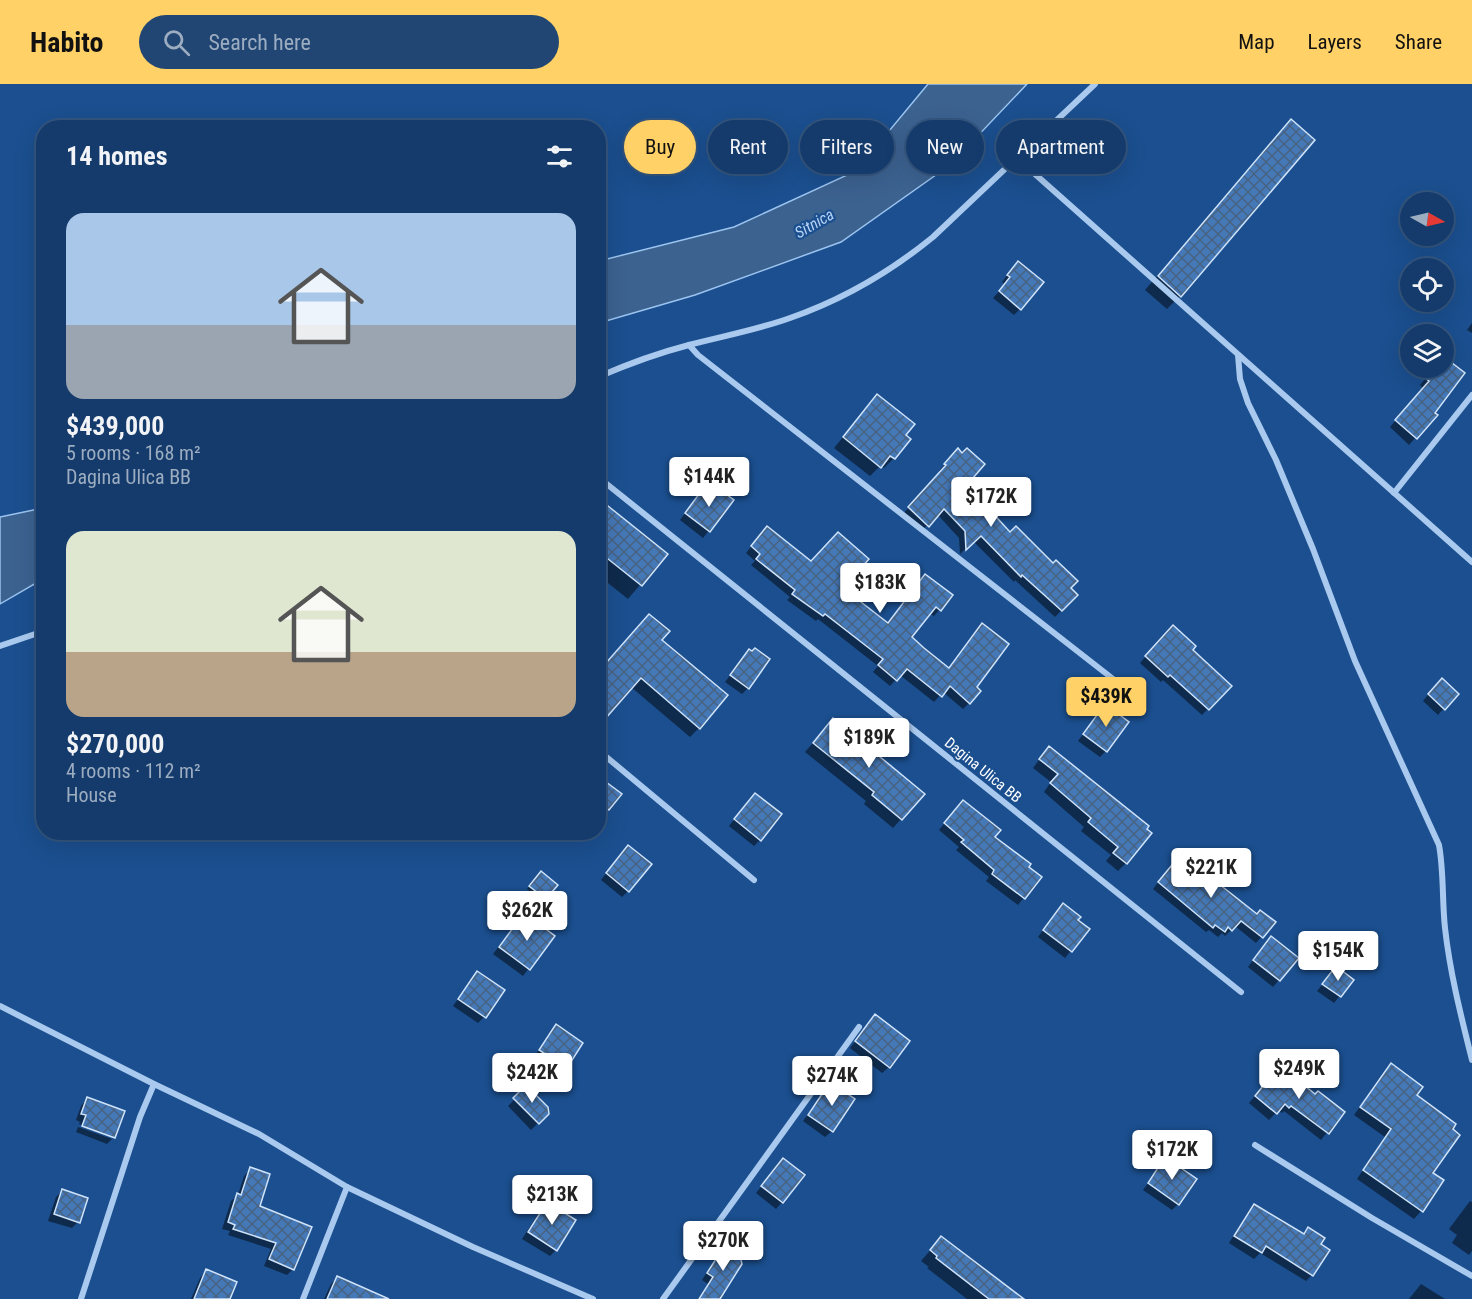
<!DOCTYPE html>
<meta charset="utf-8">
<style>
body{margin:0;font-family:"Roboto Condensed",sans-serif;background:#214673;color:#f1f3f6;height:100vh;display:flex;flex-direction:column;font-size:22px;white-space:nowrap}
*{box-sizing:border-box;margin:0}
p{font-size:20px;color:#9dadc1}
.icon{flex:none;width:33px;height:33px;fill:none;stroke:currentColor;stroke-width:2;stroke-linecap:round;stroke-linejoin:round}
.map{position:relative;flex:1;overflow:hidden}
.details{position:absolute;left:36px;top:36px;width:570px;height:720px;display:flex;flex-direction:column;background:#143b6b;border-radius:24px;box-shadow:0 6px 24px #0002,0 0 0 2px #33557e}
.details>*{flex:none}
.top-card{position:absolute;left:624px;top:36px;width:570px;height:54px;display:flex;gap:12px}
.needle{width:39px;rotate:98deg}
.tools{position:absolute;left:1400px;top:108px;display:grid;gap:12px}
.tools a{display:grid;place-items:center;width:54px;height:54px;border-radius:50%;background:#143b6b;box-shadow:0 6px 24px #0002,0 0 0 2px #33557e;font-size:30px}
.price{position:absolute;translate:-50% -51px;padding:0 14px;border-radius:6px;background:#fff;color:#222;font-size:20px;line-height:39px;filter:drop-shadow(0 2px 3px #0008)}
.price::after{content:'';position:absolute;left:50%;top:36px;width:18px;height:14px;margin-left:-9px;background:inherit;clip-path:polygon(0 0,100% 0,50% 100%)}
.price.current{background:#ffd166;color:#111}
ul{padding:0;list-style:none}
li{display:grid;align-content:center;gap:12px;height:318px;padding:0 30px}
li span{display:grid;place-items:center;height:186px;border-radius:18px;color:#555}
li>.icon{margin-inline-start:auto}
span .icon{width:108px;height:108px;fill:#fffc;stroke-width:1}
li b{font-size:26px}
h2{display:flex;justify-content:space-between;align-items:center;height:72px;padding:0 30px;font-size:26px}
.tag{padding:0 21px;border-radius:27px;background:#143b6b;box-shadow:0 6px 24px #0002,0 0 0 2px #33557e;font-size:21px;line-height:54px}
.tag.current{background:#ffd166;color:#111}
header{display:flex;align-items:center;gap:36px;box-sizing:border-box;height:84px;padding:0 30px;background:#ffd166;color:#111}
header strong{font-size:28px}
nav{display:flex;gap:33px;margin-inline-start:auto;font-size:21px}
.search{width:420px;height:54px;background:#214673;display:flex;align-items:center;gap:15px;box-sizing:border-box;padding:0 21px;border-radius:33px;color:#9dadc1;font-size:22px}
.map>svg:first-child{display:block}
.water{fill:#3c6290;stroke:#9cc4f0;stroke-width:1.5}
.shadow{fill:#0007}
.building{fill:url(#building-cross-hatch);stroke:#cfe3fa;stroke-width:1.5}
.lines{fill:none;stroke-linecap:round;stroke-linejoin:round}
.minor{stroke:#a9c9ee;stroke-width:6}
.labels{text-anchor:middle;stroke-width:4.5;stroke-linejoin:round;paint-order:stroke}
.street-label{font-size:15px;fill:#fff;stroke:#1b4f8f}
.water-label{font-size:16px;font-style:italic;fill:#b5d3f5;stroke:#1b4f8f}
</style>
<header>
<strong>Habito</strong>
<div class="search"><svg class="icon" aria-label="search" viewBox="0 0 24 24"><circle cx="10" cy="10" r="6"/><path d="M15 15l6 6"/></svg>Search here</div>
<nav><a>Map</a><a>Layers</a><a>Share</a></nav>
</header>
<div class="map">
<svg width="1472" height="1215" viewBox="0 0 1472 1215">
<defs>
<pattern id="building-cross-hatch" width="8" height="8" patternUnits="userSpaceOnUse" patternTransform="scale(1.5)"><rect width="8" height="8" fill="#4478b7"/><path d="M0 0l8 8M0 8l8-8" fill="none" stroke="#486282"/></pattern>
</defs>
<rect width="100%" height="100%" fill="#1b4f8f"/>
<g class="water">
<polygon points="928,0 1027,0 950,81 841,158 695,211 599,239 599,177 734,143 856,87"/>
<polygon points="43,424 43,495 0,520 0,433"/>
</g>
<g class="shadow">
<polygon points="1291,37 1180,212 1167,225 1145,206"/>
<polygon points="1012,185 1020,225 1014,231 993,214 1005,201 1002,198"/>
<polygon points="1472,239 1472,249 1467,246"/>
<polygon points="1443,274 1463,289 1433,329 1435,331 1409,361 1390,343 1423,304 1420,301 1434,284 1443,284"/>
<polygon points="877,312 904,351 894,374 884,384 881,381 870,392 834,364"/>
<polygon points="951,373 965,401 1010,450 1053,481 1069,504 1076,511 1055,533 1015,496 1014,498 973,457 960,470 959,454 937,430 921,448 902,431 941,388 939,387"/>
<polygon points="699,410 715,411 732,417 703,454 680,436"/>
<polygon points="598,416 666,470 628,515 598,491"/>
<polygon points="761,450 841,504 887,540 919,498 951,512 934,532 929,529 910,553 948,585 982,541 975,604 969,619 963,625 943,608 934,618 900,591 890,602 873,588 878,582 818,535 816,537 787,516 790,513 751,481 755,477 746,469"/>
<polygon points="1166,549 1230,602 1202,631 1163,596 1161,598 1140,579"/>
<polygon points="660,556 699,644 690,653 631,603"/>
<polygon points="749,567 748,604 742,610 725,598"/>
<polygon points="1435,602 1444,624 1438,631 1423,617"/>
<polygon points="1099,629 1106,667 1100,673 1078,657"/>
<polygon points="833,636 901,735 893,744 864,720 866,717 805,668"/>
<polygon points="1042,672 1147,743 1126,779 1118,787 1106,777 1111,771 1081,747 1084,743 1044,708 1051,698 1033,684"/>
<polygon points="598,694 608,725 602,731 598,729"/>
<polygon points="749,717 760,756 754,762 729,742"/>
<polygon points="956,725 1040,793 1018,821 986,797 989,793 956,766 959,763 939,746"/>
<polygon points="622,769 628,807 622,813 601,796"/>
<polygon points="1175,777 1257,832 1274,838 1256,859 1235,842 1225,852 1222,849 1218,853 1209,846 1206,848 1153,805"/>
<polygon points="541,789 556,801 542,817 527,805"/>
<polygon points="1057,827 1088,845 1065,874 1038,853"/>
<polygon points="524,831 553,852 523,892 493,870"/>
<polygon points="1265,860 1279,896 1273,903 1248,883"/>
<polygon points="1336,884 1352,896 1334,919 1317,907"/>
<polygon points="477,889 484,933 478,939 453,922"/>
<polygon points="869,939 889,983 882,989 850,964"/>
<polygon points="556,942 566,983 559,989 534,973"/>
<polygon points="1391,981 1415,1012 1430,1089 1442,1097 1421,1127 1414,1135 1357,1095 1385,1053 1354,1031"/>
<polygon points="1274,989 1343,1028 1321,1056 1284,1027 1282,1029 1278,1026 1269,1036 1249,1019"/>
<polygon points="830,1000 832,1047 825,1053 803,1037"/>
<polygon points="526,1004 547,1030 531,1046 508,1022"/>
<polygon points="87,1015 113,1053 112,1055 112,1052 79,1040 80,1038 76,1036 81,1022"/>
<polygon points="78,1043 112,1055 107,1060 76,1048"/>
<polygon points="1166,1075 1178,1120 1172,1126 1143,1106"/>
<polygon points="777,1083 782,1118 776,1125 756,1109"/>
<polygon points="251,1085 259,1123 293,1185 287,1191 264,1182 271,1165 228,1151 230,1147 222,1145 231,1117 238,1111 244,1092"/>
<polygon points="62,1107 78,1138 72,1144 48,1137 56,1113"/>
<polygon points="1470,1117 1472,1118 1472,1167 1469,1171 1452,1159 1457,1151 1449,1145"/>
<polygon points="547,1120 556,1166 550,1172 522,1155 541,1126"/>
<polygon points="1254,1122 1302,1151 1308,1145 1319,1161 1312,1191 1306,1197 1260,1169 1254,1175 1229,1159 1248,1128"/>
<polygon points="941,1154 1021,1215 967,1215 927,1184 929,1183 921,1177"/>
<polygon points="728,1158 718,1215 698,1215 708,1200 702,1196 722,1164"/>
<polygon points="206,1187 229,1215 191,1215 200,1194"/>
<polygon points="337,1194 366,1215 324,1215 331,1200"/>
<polygon points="1421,1200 1445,1215 1409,1215"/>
</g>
<g class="building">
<polygon points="1291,35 1315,56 1181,213 1158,192"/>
<polygon points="1018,177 1044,198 1021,226 999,207 1010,193 1007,191"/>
<polygon points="1443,272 1465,289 1435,329 1438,331 1417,355 1395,336 1429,297 1425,294 1433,284 1443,284"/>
<polygon points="877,310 915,340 906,351 911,355 895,375 890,372 881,384 843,353"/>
<polygon points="958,364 962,369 967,364 985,380 967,401 1010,448 1016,442 1053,479 1056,476 1078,497 1071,504 1078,511 1062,527 1022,491 1021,493 981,452 966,466 965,447 944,425 929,443 908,423 946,381 944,380"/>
<polygon points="705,402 715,409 719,405 734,416 710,448 685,429"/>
<polygon points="598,414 668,470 642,502 598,467"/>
<polygon points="767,442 811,477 838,448 869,475 843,504 888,539 925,490 953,511 941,527 936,523 912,553 924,564 949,584 982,539 1009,560 977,603 981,607 970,620 950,602 942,613 907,585 897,597 878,581 883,575 825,530 823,532 792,510 795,506 756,475 760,470 751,462"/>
<polygon points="649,530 670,547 662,556 728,611 700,645 641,594 598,643 598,588"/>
<polygon points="1173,541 1196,562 1193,566 1232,602 1209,626 1170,591 1168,593 1145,572"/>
<polygon points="755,564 770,575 749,605 730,591 749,565 752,567"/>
<polygon points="1442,594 1459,610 1445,626 1428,610"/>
<polygon points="1105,620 1129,638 1107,668 1083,650"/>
<polygon points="833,634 925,710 902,736 872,711 874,708 813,659"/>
<polygon points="1049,662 1149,742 1147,745 1152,749 1127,780 1113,769 1118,763 1088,738 1091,734 1050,699 1058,690 1039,675"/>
<polygon points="598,692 622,710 609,726 598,718"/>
<polygon points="755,709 782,730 761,757 734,735"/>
<polygon points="963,716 1001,746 995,753 1031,780 1029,783 1042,793 1025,815 992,790 994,786 961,758 964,756 944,739"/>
<polygon points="628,761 652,780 629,808 606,789"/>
<polygon points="1181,770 1257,830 1260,826 1276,838 1263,854 1241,837 1232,847 1228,843 1225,848 1215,841 1213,844 1158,798"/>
<polygon points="541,787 558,801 546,815 529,802"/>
<polygon points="1063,819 1081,833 1078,836 1090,845 1072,868 1043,846"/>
<polygon points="524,829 555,852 530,886 499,863"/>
<polygon points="1271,852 1299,874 1280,897 1253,876"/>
<polygon points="1336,882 1354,896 1341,913 1322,900"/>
<polygon points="477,887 505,906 486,934 458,915"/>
<polygon points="875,930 910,957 890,984 855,957"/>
<polygon points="556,940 583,959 567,984 539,966"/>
<polygon points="1391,979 1423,1003 1417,1011 1456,1040 1453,1045 1460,1051 1433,1089 1444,1096 1423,1128 1363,1086 1391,1045 1360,1023"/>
<polygon points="1280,981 1315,1010 1318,1007 1345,1028 1329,1050 1291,1022 1289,1024 1285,1020 1277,1030 1255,1012"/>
<polygon points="830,998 855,1015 833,1048 808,1031"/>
<polygon points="526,1001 548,1023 549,1030 539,1040 513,1014"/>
<polygon points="87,1013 125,1027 115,1054 82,1042 86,1031 81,1030"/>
<polygon points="1165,1073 1197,1095 1179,1121 1148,1099"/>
<polygon points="783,1074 805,1091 783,1119 761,1102"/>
<polygon points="250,1083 270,1090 260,1122 312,1143 294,1186 269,1175 276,1159 233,1145 235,1141 228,1138 237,1109 241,1111"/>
<polygon points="62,1105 88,1114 80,1139 54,1130"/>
<polygon points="547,1118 576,1136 557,1167 528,1148"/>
<polygon points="1254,1120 1304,1150 1308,1143 1325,1154 1321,1160 1330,1166 1313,1192 1266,1162 1262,1169 1234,1152"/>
<polygon points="941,1152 1024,1215 989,1215 936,1174 937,1172 930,1166"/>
<polygon points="728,1156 738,1162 742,1180 720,1215 699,1215 713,1193 707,1189"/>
<polygon points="206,1185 237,1198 230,1215 194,1215"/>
<polygon points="337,1192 389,1215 327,1215"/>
</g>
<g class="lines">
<g class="minor">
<polyline points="1018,75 1472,478"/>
<polyline points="689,261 698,271 1140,616"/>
<path d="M1238,271l2,24 8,24 28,57 37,89 42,112 84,184c5,28 3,56 6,83 5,45 16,88 27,132"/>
<path d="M598,293c30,-13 60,-24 91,-32 34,-9 68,-15 101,-27 52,-18 100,-46 143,-81l162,-153"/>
<polyline points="598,393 1241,908"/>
<polyline points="1394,409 1472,311"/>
<polyline points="0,562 44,547"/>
<polyline points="598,666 754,796"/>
<polyline points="0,922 154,1000 259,1050 347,1103 473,1163 593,1215"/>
<polyline points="1255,1061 1372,1134 1472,1192"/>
<polyline points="81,1215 140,1033 154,1000"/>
<polyline points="303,1215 347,1103"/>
<polyline points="663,1215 859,943"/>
</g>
</g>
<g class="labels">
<g class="street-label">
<text transform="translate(983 686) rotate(39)" y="5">Dagina Ulica BB</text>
</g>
<g class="water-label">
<text transform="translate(814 139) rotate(-30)" y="6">Sitnica</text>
</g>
</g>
</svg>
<div class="tools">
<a><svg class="needle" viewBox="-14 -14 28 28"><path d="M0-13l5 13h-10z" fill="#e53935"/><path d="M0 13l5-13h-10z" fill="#9dadc1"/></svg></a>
<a><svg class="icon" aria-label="locate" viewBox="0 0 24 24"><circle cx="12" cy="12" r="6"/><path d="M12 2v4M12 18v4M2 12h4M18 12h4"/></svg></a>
<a><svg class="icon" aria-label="layers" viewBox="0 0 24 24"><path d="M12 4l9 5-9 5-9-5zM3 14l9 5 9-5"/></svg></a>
</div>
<b class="price" style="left:709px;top:424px">$144K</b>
<b class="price" style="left:991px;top:444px">$172K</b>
<b class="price" style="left:880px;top:530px">$183K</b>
<b class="price current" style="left:1106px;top:644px">$439K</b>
<b class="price" style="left:869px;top:685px">$189K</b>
<b class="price" style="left:1211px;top:815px">$221K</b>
<b class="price" style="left:527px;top:858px">$262K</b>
<b class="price" style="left:1338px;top:898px">$154K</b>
<b class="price" style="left:1299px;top:1016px">$249K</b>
<b class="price" style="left:532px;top:1020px">$242K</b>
<b class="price" style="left:832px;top:1023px">$274K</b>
<b class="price" style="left:1172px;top:1097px">$172K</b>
<b class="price" style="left:552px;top:1142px">$213K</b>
<b class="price" style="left:723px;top:1188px">$270K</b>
<div class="top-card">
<a class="tag current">Buy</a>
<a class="tag">Rent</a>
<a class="tag">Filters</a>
<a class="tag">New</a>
<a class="tag">Apartment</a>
</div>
<section class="details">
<h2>14 homes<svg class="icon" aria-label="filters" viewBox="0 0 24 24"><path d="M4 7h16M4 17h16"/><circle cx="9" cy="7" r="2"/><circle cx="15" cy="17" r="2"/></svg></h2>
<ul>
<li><span style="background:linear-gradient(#a9c7e8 60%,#9aa5b1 0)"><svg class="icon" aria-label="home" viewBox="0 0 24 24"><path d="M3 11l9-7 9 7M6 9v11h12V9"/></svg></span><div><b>$439,000</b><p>5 rooms · 168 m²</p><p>Dagina Ulica BB</p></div></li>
<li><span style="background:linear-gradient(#dfe7d0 65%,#b9a48a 0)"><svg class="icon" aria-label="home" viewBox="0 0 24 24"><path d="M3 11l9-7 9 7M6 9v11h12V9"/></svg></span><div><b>$270,000</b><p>4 rooms · 112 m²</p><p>House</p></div></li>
</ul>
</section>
</div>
